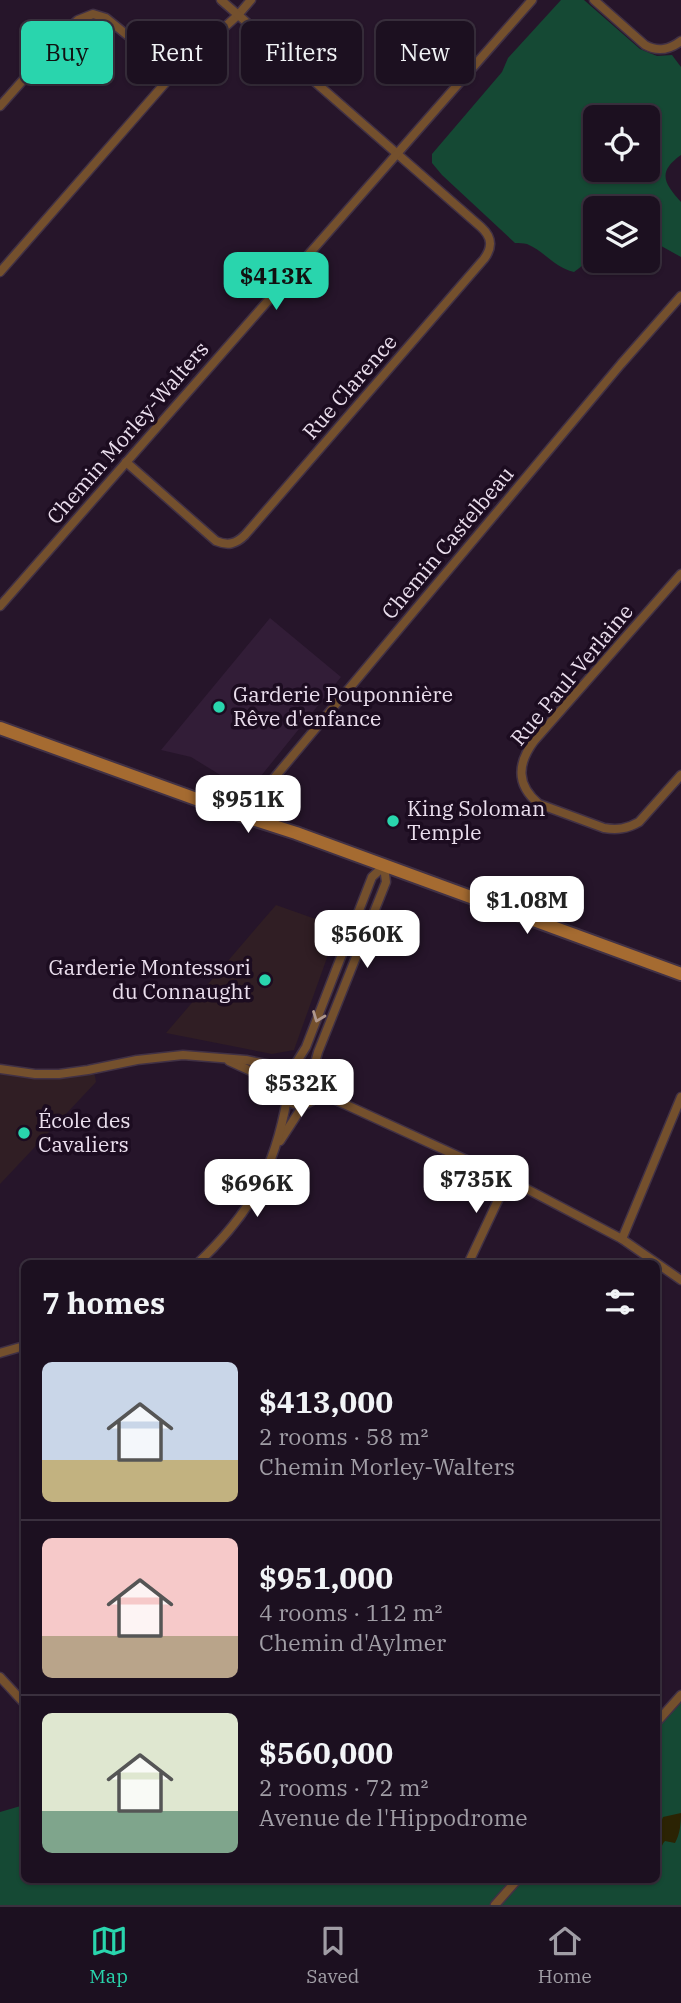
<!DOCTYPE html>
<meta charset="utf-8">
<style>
body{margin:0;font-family:"IBM Plex Serif",serif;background:#251929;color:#f1f3f6;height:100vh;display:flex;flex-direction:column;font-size:26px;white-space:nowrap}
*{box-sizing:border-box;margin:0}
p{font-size:23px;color:#a09da5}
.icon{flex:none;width:38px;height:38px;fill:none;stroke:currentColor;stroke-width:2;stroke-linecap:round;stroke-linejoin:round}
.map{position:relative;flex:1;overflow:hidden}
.side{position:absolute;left:21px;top:1260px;width:639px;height:623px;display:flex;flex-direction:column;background:#1c1020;border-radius:10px;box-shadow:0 2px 5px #0004,0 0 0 2px #3a303e}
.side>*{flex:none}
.hud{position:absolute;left:21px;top:21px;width:640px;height:63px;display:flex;gap:14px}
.tools{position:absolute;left:583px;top:105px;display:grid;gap:14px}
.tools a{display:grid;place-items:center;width:77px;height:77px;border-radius:10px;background:#1c1020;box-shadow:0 2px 5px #0004,0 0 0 2px #3a303e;font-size:35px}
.price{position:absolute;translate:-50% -60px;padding:0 16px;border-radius:14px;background:#fff;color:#222;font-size:23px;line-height:46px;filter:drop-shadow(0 2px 4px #0008)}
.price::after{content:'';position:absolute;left:50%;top:42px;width:21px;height:16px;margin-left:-10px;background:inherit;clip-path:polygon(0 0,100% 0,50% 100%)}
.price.active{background:#29d5ad;color:#111}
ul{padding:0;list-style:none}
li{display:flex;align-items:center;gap:21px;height:175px;padding:0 21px}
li+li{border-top:2px solid #3a303e}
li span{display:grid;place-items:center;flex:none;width:196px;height:140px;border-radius:10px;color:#555}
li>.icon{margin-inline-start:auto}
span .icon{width:84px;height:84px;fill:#fffc;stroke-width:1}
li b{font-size:30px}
h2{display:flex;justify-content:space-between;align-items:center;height:84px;padding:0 21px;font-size:30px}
.pill{padding:0 24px;border-radius:10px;background:#1c1020;box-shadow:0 2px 5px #0004,0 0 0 2px #3a303e;font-size:24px;line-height:63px}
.pill.active{background:#29d5ad;color:#111}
.dock{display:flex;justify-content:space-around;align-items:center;height:98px;border-top:2px solid #3a303e;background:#1c1020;font-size:19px;color:#a09da5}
.dock a{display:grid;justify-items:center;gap:4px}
.dock .active{color:#29d5ad}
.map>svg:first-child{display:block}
.built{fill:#321d37}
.education{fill:#301e24}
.green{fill:#154934;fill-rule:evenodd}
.sand{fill:#2b2303}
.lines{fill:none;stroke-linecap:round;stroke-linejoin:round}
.minor-casing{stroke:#413145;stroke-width:11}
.secondary-casing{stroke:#413145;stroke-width:16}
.minor{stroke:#74502d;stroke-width:8}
.secondary{stroke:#a56b31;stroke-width:12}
.oneway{stroke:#af978d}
.poi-dot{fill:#29d5ad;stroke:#1c0c20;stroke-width:2.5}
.labels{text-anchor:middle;stroke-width:7;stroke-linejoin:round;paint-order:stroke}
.street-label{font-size:21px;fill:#eadeed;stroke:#1c0c20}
.poi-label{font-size:21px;fill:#eadeed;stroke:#1c0c20;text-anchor:start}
</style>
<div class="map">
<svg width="681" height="1905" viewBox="0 0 681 1905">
<rect width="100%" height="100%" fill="#26152a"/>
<polygon class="built" points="270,618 341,677 248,792 191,757 161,750"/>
<g class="education">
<polygon points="276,905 338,927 294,1050 272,1054 166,1033"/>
<polygon points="0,1069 15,1071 91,1070 95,1076 96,1082 0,1184"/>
</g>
<g class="green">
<path d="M561,0h23l56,49 17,7 15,-1 9,12v88c-24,17 -17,28 0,47v55l-27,-15 -6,-6v-28h-53c0,28 4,47 -21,64 -19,-4 -30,-21 -47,-28 -4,-1 -8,-1 -12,-1l-73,-68 -10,-12v-9l70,-82 6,-14zM648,117v53h-53v-53z"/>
<polygon points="681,1695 681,1905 0,1905 0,1812 24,1805 24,1880 656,1880 656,1723"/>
</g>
<path class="sand" d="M681,1813c0,10 -1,21 -6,30l-10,-2c-6,6 -2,13 -9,18v-33l4,-1 3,-8z"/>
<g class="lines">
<g class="minor-casing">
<g id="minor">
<path d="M594,0l51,45c13,7 24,5 36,-4"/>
<polyline points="0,106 70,27 78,20 93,14 106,18 174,73"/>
<polyline points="0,272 174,73 238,15 251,0"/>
<path d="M126,462l90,79c12,5 20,3 29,-6l239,-276c9,-12 8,-22 -3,-32l-260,-227"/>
<path d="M681,574l-147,167c-17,23 -18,44 5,63l65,24c13,2 23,1 35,-6l42,-47"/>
<polyline points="0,606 532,0"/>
<polyline points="246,817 259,796 621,364 681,296"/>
<polyline points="229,1061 264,1077 283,1094"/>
<circle cx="300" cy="1086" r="19"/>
<polyline points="293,1068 306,1047 372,877 384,866"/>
<polyline points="0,1069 35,1074 59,1074 88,1070 137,1060 183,1055 246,1060 292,1069"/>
<polyline points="314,1074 315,1063 318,1052 386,882 384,866"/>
<polyline points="318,1092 508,1179 622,1239 681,1280"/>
<polyline points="280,1141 304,1104"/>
<polyline points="622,1239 681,1097"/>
<path d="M197,1264c53,-50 77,-93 90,-165"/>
<polyline points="468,1264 508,1179"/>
<polyline points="0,1353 24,1346"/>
<polyline points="0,1677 24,1703"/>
<polyline points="656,1723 681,1695"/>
<polyline points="495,1905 517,1880"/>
</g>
</g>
<g class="secondary-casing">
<polyline id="secondary" points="0,728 246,817 296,833 681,974"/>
</g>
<use href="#minor" class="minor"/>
<use href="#secondary" class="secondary"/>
</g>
<defs><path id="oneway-chevron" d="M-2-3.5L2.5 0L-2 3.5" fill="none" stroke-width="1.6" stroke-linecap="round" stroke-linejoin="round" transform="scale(1.75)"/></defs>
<use class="oneway" href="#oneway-chevron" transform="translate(318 1017) rotate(111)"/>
<g class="poi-dot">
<circle cx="219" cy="707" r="7"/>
<circle cx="393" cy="821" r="7"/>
<circle cx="265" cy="980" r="7"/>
<circle cx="24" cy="1133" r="7"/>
</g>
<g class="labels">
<g class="street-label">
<text transform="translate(350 387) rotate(-49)" y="7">Rue Clarence</text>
<text transform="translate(128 433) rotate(-49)" y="7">Chemin Morley-Walters</text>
<text transform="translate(448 543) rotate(-50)" y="7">Chemin Castelbeau</text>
<text transform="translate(572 675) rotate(-50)" y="7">Rue Paul-Verlaine</text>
</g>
<g class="poi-label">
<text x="233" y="702">Garderie Pouponnière<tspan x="233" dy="24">Rêve d'enfance</tspan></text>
<text x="407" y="816">King Soloman<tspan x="407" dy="24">Temple</tspan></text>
<text x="251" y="975" text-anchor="end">Garderie Montessori<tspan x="251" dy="24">du Connaught</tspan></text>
<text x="38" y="1128">École des<tspan x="38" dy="24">Cavaliers</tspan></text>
</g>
</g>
</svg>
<div class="tools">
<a><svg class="icon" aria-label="locate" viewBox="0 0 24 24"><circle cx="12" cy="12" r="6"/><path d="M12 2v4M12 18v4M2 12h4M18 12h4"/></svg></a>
<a><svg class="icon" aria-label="layers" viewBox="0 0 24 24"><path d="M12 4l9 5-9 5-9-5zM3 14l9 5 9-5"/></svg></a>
</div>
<b class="price active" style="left:276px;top:312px">$413K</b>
<b class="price" style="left:248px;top:835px">$951K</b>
<b class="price" style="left:527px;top:936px">$1.08M</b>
<b class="price" style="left:367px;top:970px">$560K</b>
<b class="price" style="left:301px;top:1119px">$532K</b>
<b class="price" style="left:476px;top:1215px">$735K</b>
<b class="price" style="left:257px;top:1219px">$696K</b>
<div class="hud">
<a class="pill active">Buy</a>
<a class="pill">Rent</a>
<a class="pill">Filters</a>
<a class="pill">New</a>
</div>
<section class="side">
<h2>7 homes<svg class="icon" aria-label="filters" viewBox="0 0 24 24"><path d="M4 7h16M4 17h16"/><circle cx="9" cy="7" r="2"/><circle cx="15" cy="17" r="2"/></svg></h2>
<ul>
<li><span style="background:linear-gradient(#c9d6e8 70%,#c2b280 0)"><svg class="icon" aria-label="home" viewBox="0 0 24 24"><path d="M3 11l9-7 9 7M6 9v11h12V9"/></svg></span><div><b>$413,000</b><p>2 rooms · 58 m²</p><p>Chemin Morley-Walters</p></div></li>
<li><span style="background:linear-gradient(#f6c9c9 70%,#b9a48a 0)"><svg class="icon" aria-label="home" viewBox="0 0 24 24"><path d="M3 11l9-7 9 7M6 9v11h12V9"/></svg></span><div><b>$951,000</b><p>4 rooms · 112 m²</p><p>Chemin d'Aylmer</p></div></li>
<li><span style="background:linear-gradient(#dfe7d0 70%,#7fa58c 0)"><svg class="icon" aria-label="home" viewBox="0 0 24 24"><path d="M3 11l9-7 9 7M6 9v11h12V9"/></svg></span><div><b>$560,000</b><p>2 rooms · 72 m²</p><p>Avenue de l'Hippodrome</p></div></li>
</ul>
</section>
</div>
<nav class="dock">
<a class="active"><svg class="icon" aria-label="map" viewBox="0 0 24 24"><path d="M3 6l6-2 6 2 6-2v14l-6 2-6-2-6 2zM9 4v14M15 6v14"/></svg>Map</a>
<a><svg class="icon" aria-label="saved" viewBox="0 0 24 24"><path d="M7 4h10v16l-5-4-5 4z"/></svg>Saved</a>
<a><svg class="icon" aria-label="home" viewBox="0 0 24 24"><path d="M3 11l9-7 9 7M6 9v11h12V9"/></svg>Home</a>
</nav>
